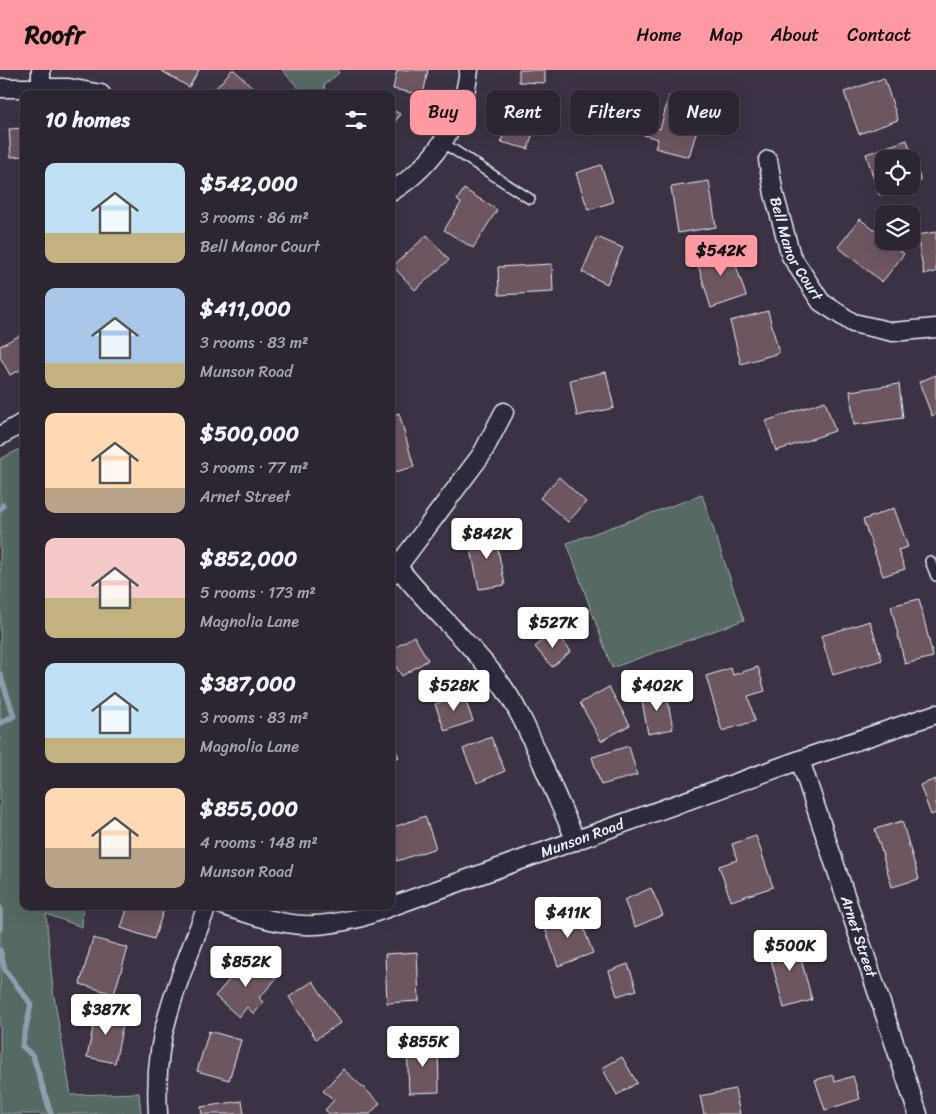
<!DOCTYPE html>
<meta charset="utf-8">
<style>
body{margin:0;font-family:Sriracha,sans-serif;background:#342e3b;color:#f1f3f6;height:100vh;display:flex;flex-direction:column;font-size:19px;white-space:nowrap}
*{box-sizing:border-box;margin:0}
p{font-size:16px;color:#a6a5ac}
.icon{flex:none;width:28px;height:28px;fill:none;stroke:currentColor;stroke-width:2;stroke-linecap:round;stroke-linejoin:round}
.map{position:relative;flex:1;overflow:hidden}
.details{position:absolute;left:20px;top:20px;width:375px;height:820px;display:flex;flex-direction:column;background:#2c2633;border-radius:10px;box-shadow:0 5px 20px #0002,0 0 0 1px #48434e}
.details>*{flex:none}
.hud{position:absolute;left:410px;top:20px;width:450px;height:45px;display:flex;gap:10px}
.fabs{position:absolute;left:875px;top:80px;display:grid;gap:10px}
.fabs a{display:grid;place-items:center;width:45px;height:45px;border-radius:10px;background:#2c2633;box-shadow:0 5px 20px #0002,0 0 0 1px #48434e;font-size:25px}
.price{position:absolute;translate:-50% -42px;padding:0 11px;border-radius:5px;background:#fff;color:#222;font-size:16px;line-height:32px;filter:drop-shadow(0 1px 2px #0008)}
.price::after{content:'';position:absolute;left:50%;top:30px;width:15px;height:11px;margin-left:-8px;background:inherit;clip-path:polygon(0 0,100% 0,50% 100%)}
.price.selected{background:#ff9aa2;color:#111}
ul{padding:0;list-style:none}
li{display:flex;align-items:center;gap:15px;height:125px;padding:0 25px}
li span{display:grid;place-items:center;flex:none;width:140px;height:100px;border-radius:10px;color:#555}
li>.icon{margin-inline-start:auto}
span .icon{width:60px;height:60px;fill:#fffc;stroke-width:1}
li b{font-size:21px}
h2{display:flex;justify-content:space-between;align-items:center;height:60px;padding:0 25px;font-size:21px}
.tag{padding:0 18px;border-radius:10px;background:#2c2633;box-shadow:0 5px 20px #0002,0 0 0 1px #48434e;font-size:18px;line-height:45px}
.tag.selected{background:#ff9aa2;color:#111}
header{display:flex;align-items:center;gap:30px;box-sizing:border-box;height:70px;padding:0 25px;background:#ff9aa2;color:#111}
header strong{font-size:24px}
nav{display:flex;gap:28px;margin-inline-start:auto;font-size:18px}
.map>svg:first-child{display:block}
.green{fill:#566963;stroke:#9fadae}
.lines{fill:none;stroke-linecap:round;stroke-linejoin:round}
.stream{stroke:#8d9fae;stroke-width:5.5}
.building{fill:#6d565f;stroke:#e8f1f8}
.service-casing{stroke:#e8f1f8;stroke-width:12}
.minor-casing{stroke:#e8f1f8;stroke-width:21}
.service{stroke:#2f2a3d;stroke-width:9}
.minor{stroke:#2f2a3d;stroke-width:18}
.labels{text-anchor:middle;stroke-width:4;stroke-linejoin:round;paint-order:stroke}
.street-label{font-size:15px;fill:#e8f1f8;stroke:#2f2a3d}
</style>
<header>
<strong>Roofr</strong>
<nav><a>Home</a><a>Map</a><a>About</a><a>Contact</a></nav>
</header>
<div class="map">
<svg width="936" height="1044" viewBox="0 0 936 1044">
<rect width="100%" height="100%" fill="#3b3344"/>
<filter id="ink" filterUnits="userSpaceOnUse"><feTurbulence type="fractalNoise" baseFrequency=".02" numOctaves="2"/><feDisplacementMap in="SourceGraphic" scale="10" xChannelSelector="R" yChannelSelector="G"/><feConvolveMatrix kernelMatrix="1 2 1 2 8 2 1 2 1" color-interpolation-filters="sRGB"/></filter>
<g filter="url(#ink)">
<g class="green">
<polygon points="282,0 338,0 339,3 324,15 326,24 304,24"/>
<polygon points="24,377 24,836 83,836 82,857 46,844 53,921 71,1025 139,1023 141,1044 0,1044 0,389"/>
<polygon points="702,425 744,550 612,598 567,473"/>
</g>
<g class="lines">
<g class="stream">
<polyline points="0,439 3,435"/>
<polyline points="0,604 14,646 0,653"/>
<polyline points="0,838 0,859"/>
<polyline points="0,880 5,900 31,934 22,976 33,986 51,1044"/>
</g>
</g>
<g class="building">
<polygon points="160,0 199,0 189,17"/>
<polygon points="232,0 234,0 260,24 218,24 214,20"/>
<polygon points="397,0 428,0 423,25 393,19"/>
<polygon points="519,0 545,0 545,13 519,12"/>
<polygon points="884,8 898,50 859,64 844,22"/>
<polygon points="669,26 704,36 689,87 655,78 658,69 644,65 647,55 660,59"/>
<polygon points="512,35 539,42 528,79 501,72"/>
<polygon points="391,39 400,44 391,59"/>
<polygon points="24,58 24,86 11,87 9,59"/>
<polygon points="907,70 921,111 911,115 911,89 884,89 884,116 906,116 879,125 866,84"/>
<polygon points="601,95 613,132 588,140 576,103"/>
<polygon points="709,111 716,157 678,163 671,117"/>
<polygon points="464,119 497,140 473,178 444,160 461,133 457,130"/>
<polygon points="860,149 884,168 884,171 888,171 904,184 882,212 838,177"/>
<polygon points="936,162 936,202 924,204 917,165"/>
<polygon points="427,165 449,190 415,220 393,196"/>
<polygon points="597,167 623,178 607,214 582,202"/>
<polygon points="730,177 746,226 711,238 696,188"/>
<polygon points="552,194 553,222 499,225 498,197"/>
<polygon points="768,241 779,283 741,294 730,251"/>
<polygon points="24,263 24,298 10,305 0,287 0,276"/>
<polygon points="606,302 614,338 577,346 570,310"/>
<polygon points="936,305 936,344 932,346 919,312"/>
<polygon points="899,314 903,348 854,355 850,321"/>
<polygon points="825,331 835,361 776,381 766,351"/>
<polygon points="399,343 414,397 391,403 391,346"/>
<polygon points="559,407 586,432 568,452 540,428"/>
<polygon points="894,438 908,477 898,480 905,499 883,506 863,450"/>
<polygon points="494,460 505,515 479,519 468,465"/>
<polygon points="919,529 933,587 905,594 891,536"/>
<polygon points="870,551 882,590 833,605 821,566"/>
<polygon points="553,561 571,581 552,597 535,577"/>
<polygon points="414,566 428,590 402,606 391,589 391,580"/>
<polygon points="758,597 765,621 748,626 755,651 722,661 706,606 731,598 733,605"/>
<polygon points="609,617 630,655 601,671 580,633"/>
<polygon points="666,621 673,659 648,664 641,625"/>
<polygon points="463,624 473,651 445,661 435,634"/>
<polygon points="491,667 505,701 477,713 463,679"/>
<polygon points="391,671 399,687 391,691"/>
<polygon points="629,676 637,705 601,715 592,687"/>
<polygon points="936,709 936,743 931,745 920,715"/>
<polygon points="425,746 436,778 397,791 391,774 391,758"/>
<polygon points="902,751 919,809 892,817 875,759"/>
<polygon points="756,766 773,817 731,831 719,796 737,790 732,774"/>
<polygon points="651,818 663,845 635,857 624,830"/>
<polygon points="128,836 165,836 154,869 121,858"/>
<polygon points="578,843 593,883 558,896 544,855"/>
<polygon points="795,867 812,930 784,938 767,875"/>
<polygon points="93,868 128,878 114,924 80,914"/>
<polygon points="417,882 419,931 387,933 385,884"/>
<polygon points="250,886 276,909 259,928 263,932 254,944 247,937 239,947 215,926"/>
<polygon points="628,894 637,920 617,926 609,901"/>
<polygon points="313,911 340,953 316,969 289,927"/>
<polygon points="97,938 125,944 115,993 87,987"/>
<polygon points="209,961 241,970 229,1010 197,1001"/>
<polygon points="438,973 439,1022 409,1023 407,974"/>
<polygon points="622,987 637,1013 617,1025 602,998"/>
<polygon points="343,999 380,1033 370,1044 330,1044 325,1040 334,1030 323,1021"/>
<polygon points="833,1005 835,1012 853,1006 860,1029 825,1040 815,1010"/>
<polygon points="735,1019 740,1044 704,1044 700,1026"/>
<polygon points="242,1031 244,1044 202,1044 201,1037"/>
</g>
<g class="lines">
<g class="service-casing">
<g id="service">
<polyline points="443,73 530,129"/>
<polyline points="930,491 936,506"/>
</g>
</g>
<g class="minor-casing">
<g id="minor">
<polyline points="41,0 41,17"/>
<polyline points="0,18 69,18 101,24"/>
<path id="s1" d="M768,90l6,34 17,62 30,46 32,21 40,9 43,-4"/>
<path d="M391,122c43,-27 72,-71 78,-122"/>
<polyline points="0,366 24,352"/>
<path d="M391,488c31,43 72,77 104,118 21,26 34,57 47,87 11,26 23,52 34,78"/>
<polyline points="392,504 482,384 504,342"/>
<path id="s2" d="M800,690l118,354"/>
<path id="s3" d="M224,836c26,8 53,18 80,19 19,1 37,-3 55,-7l452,-162 125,-42"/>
<path d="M158,1044c-2,-33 0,-67 10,-99 10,-37 26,-73 39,-109"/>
</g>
</g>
<use href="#service" class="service"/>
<use href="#minor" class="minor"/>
</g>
</g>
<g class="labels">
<g class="street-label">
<text dy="5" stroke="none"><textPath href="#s1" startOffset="94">Bell Manor Court</textPath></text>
<text dy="5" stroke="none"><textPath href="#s3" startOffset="375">Munson Road</textPath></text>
<text dy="5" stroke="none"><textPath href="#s2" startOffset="186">Arnet Street</textPath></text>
</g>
</g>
</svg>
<div class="fabs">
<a><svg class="icon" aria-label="locate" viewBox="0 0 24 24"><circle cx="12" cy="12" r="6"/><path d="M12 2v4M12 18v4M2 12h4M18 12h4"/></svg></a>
<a><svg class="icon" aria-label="layers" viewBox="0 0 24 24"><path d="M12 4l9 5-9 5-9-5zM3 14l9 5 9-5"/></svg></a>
</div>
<b class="price selected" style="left:721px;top:207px">$542K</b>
<b class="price" style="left:487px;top:490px">$842K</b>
<b class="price" style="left:553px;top:579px">$527K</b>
<b class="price" style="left:454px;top:642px">$528K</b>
<b class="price" style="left:657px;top:642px">$402K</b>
<b class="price" style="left:568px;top:869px">$411K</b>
<b class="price" style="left:790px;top:902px">$500K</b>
<b class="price" style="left:246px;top:918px">$852K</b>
<b class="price" style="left:106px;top:966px">$387K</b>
<b class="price" style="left:423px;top:998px">$855K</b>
<div class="hud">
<a class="tag selected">Buy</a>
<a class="tag">Rent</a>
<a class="tag">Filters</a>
<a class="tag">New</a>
</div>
<section class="details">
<h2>10 homes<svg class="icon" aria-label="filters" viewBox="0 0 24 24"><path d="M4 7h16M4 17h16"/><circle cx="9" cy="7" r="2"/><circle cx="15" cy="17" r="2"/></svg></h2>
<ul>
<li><span style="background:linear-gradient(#bfe0f5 70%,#c2b280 0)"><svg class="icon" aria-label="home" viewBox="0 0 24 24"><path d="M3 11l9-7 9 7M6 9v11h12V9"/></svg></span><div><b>$542,000</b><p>3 rooms · 86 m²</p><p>Bell Manor Court</p></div></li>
<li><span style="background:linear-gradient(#a9c7e8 75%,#c2b280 0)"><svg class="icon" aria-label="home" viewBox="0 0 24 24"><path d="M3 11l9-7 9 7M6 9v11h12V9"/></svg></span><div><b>$411,000</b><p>3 rooms · 83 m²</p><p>Munson Road</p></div></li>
<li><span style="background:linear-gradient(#ffd9b3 75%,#b9a48a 0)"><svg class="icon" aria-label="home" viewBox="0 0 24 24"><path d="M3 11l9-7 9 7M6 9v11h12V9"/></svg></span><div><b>$500,000</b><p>3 rooms · 77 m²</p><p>Arnet Street</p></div></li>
<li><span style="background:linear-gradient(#f6c9c9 60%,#c2b280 0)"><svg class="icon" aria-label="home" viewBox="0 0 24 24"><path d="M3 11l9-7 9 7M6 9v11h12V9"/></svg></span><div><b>$852,000</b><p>5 rooms · 173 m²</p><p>Magnolia Lane</p></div></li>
<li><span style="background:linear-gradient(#bfe0f5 75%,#c2b280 0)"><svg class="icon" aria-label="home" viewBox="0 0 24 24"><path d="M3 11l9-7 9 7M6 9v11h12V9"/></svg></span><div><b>$387,000</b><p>3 rooms · 83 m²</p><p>Magnolia Lane</p></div></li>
<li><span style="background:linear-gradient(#ffd9b3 60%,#b9a48a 0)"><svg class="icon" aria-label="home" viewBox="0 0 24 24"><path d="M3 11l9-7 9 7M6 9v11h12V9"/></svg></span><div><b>$855,000</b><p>4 rooms · 148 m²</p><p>Munson Road</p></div></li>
</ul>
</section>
</div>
